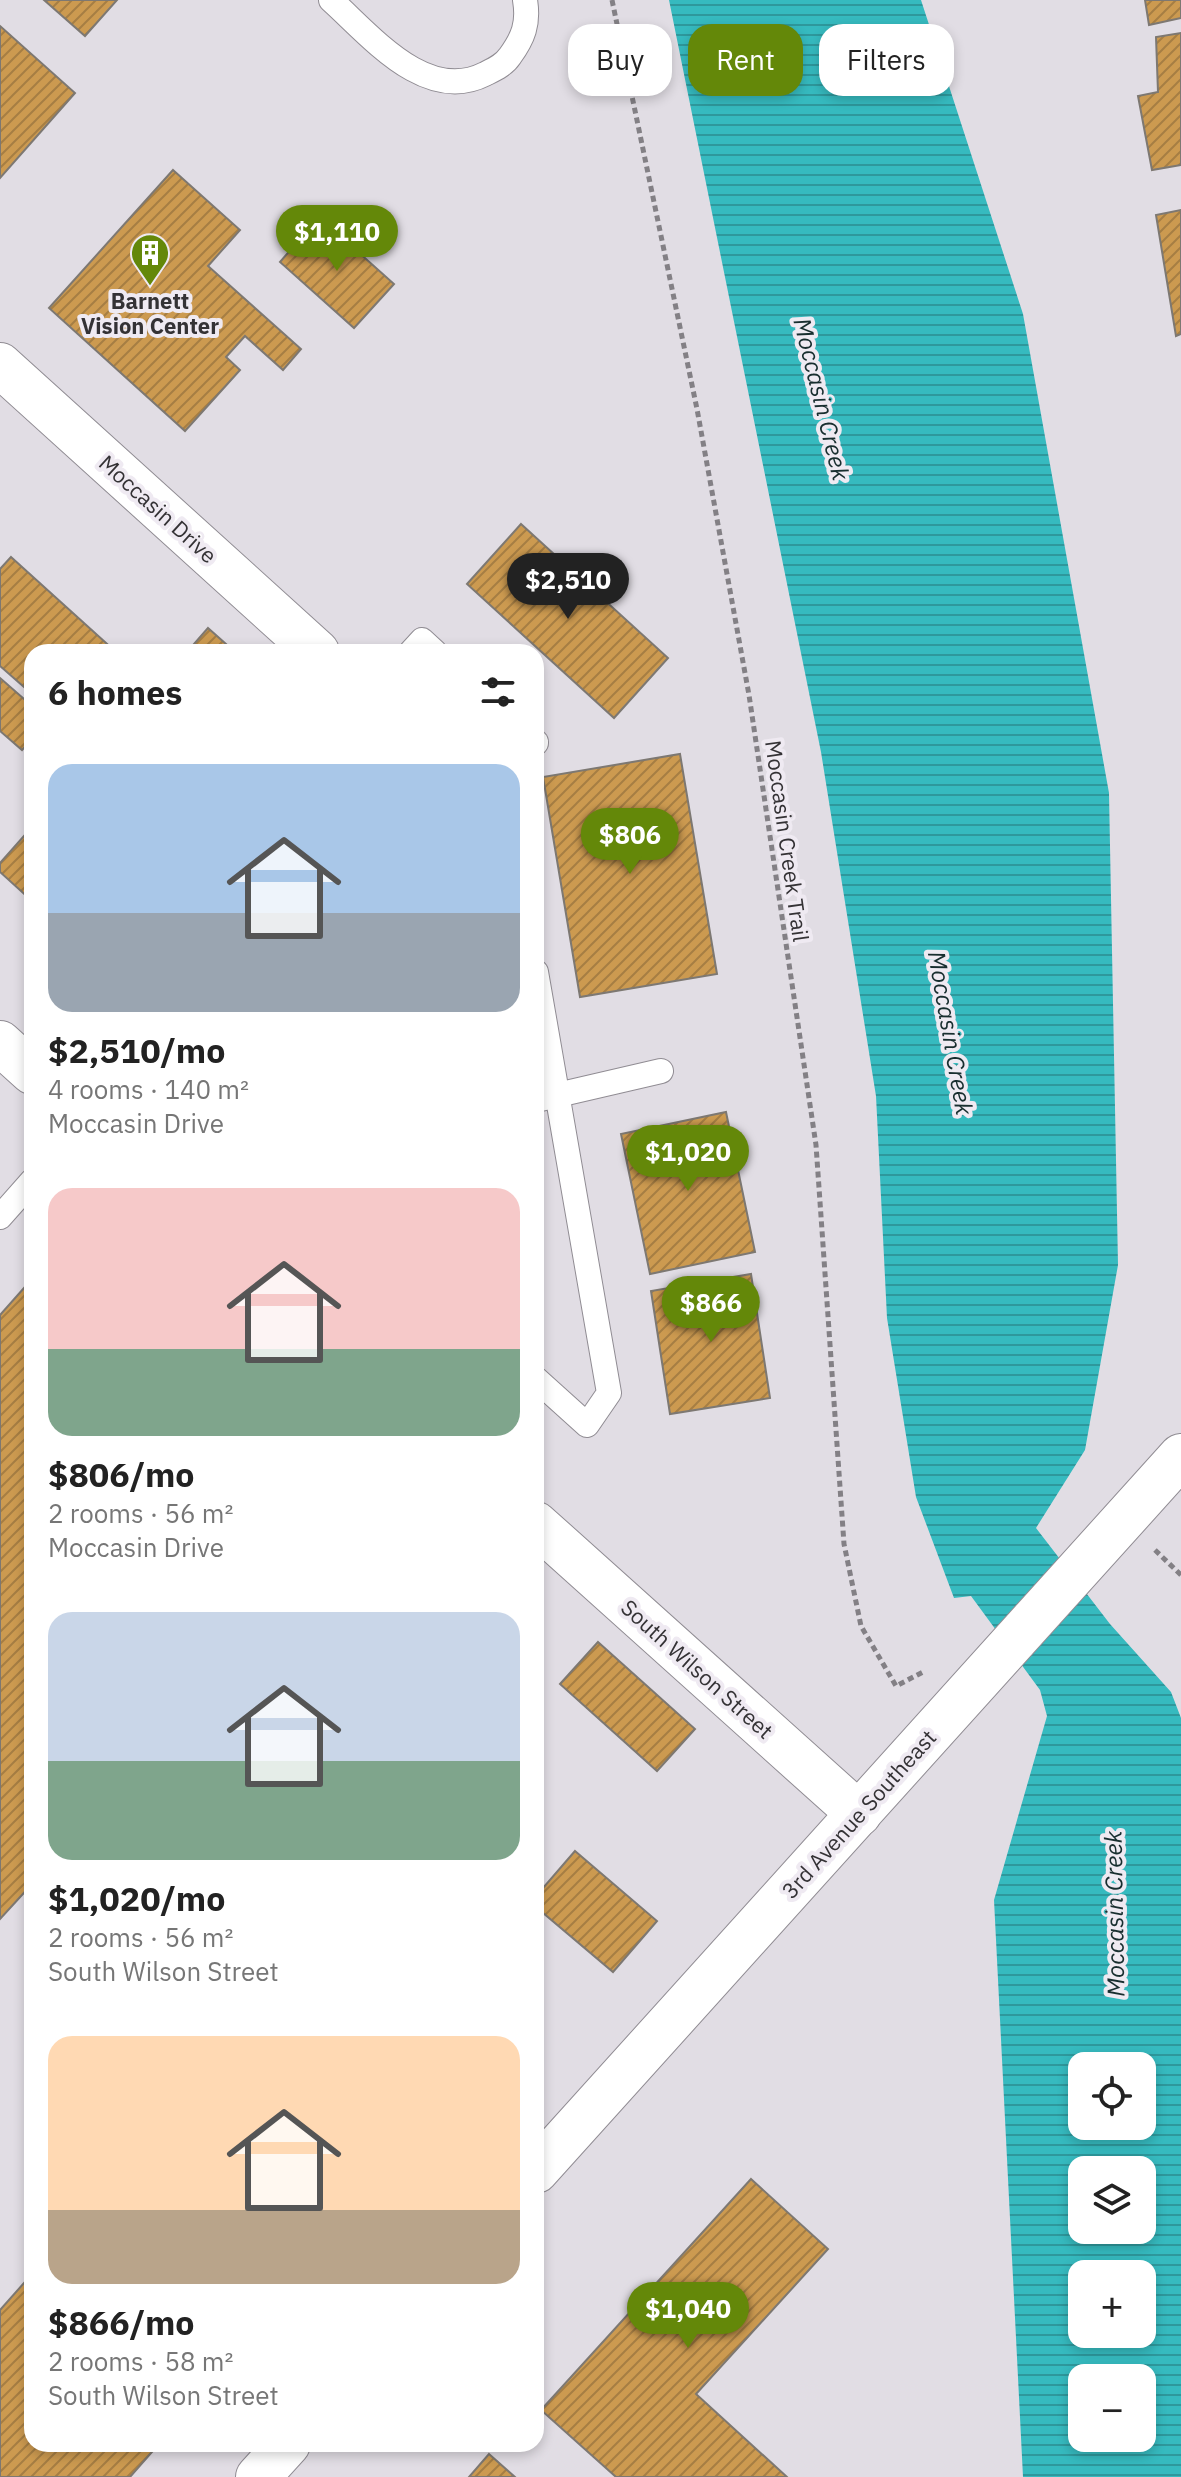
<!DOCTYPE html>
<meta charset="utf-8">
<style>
body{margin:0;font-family:"IBM Plex Sans",sans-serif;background:#f6f6f6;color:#222;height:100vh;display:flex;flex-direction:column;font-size:30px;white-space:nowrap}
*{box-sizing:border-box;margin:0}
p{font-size:26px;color:#767676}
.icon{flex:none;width:44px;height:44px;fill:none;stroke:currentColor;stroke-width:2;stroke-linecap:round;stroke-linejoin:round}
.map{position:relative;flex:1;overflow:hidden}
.panel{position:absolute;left:24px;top:644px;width:520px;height:1808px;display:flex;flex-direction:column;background:#fff;border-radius:24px;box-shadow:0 4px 12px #0003}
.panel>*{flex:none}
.guide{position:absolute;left:568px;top:24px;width:492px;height:72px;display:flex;gap:16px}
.controls{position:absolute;left:1068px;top:2052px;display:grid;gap:16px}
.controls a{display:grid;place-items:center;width:88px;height:88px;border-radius:16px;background:#fff;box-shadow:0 4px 12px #0003;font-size:40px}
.price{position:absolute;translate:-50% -68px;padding:0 18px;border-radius:28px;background:#648809;color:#fff;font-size:26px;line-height:52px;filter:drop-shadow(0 2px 4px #0008)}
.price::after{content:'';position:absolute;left:50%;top:48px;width:24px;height:18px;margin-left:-12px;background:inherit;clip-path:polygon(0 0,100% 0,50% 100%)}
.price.on{background:#222;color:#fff}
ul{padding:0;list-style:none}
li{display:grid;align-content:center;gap:16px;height:424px;padding:0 24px}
li span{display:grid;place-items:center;height:248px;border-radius:24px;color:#555}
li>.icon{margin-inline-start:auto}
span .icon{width:144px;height:144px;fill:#fffc;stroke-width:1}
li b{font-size:34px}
h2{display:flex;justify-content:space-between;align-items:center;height:96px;padding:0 24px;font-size:34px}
.tag{padding:0 28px;border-radius:24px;background:#fff;box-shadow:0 4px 12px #0003;font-size:28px;line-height:72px}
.tag.on{background:#648809;color:#fff}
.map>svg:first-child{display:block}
.water{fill:url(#water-rules);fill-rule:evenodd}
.building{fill:url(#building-hatch);stroke:#7d7872;stroke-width:2}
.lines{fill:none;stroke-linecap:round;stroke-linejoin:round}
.lane-casing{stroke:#908c93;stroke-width:26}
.street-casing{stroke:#908c93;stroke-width:46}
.secondary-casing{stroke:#908c93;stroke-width:46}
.path{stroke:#838085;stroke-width:5;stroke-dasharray:6 4;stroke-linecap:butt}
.lane{stroke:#fff;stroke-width:24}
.street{stroke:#fff;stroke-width:44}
.secondary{stroke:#fff;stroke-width:44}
.labels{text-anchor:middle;stroke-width:8;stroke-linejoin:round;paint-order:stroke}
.poi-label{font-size:22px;font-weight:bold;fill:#343235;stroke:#efeaf2}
.street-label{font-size:22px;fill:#343235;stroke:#efeaf2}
.water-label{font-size:24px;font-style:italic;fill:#182e2f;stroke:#efeaf2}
</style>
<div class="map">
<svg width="1181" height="2477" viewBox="0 0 1181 2477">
<defs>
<pattern id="water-rules" width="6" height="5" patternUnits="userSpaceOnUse" patternTransform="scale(2)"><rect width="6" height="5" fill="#36babf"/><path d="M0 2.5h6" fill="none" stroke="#2e989c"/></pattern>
<pattern id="building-hatch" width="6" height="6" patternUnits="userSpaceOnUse" patternTransform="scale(2)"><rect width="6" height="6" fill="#cc9a50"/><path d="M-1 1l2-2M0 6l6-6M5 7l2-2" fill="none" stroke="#a67e43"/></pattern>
</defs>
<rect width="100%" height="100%" fill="#e1dde4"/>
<path class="water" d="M669,0h252l102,314 86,479 9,472 -33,185 -49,78 74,96 61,68 10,26v759h-158l-29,-577 53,-184 -7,-26 -69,-94 -17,2 -38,-101 -29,-179 -11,-222 -55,-344zM1082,2066h60v60h-60zM1082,2170h60v60h-60zM1082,2274h60v60h-60zM1082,2378h60v60h-60z"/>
<g class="building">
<polygon points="44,0 117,0 85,36"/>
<polygon points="1145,0 1181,0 1181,18 1149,25"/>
<polygon points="0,26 75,93 0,178"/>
<polygon points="1181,33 1181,165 1152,170 1138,96 1158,92 1156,37"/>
<polygon points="173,170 240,230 208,266 301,349 283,370 245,336 226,357 240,370 185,431 49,308"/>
<polygon points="1181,210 1181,334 1176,336 1156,215"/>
<polygon points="319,217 394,284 354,328 280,262"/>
<polygon points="521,524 668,658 614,718 467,584"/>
<polygon points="11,557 116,652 32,652 32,694 0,666 0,569"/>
<polygon points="208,628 235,652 187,652"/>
<polygon points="0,678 32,706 32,739 22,750 0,731"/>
<polygon points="680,754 717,974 580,997 543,777"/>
<polygon points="32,827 32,901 0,872 0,863"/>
<polygon points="726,1112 755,1252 650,1274 621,1134"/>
<polygon points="751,1274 770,1398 670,1414 651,1291"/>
<polygon points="32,1279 32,1884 0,1919 0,1315"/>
<polygon points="598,1642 695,1729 657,1771 560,1684"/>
<polygon points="575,1851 657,1921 613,1972 536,1907 536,1896"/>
<polygon points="751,2179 828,2249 696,2394 787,2477 616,2477 541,2410"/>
<polygon points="32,2274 32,2444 159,2444 130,2477 0,2477 0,2310"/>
<polygon points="489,2454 515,2477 469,2477"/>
</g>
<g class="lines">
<g class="lane-casing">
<g id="lane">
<path d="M331,0c40,36 95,104 154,74 10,-5 19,-9 25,-18 13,-18 19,-32 15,-56"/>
<polyline points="411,652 422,640 435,652"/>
<polyline points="536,742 536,743"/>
<polyline points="536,972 609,1393 587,1425 536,1379"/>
<polyline points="536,1100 661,1071"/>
<polyline points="0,1217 32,1181"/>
</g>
</g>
<g class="street-casing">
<g id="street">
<polyline points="0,365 317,652"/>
<polyline points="0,1043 32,1072"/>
<polyline points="536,1524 859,1814"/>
</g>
</g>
<g class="secondary-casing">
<g id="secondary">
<polyline points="536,2171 1181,1456"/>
<polyline points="258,2477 288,2444"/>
</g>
</g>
<g class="path">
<polyline points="612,0 697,409 749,695 816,1145 844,1544 861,1626 896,1686 923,1672"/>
<polyline points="1155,1550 1181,1575"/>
</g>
<use href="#lane" class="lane"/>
<use href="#street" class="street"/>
<use href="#secondary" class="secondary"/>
</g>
<defs>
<g id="building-pin" transform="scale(2)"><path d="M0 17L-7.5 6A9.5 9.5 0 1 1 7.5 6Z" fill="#648809" stroke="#efeaf2"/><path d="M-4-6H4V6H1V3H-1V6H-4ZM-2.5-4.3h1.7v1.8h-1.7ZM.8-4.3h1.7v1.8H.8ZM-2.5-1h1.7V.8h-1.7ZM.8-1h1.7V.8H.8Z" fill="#fff"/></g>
</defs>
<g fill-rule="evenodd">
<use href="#building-pin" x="150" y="253"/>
</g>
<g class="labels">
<g class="poi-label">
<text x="150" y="309">Barnett<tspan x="150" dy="25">Vision Center</tspan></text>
</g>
<g class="street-label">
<text transform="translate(158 509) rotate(42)" y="8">Moccasin Drive</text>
<text transform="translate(787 841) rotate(82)" y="8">Moccasin Creek Trail</text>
<text transform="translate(697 1669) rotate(42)" y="8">South Wilson Street</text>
<text transform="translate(859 1814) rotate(-48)" y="8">3rd Avenue Southeast</text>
</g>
<g class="water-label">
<text transform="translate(821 399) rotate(76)" y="8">Moccasin Creek</text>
<text transform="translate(950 1033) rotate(80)" y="8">Moccasin Creek</text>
<text transform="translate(1115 1914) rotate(-91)" y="8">Moccasin Creek</text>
</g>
</g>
</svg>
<div class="controls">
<a><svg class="icon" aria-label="locate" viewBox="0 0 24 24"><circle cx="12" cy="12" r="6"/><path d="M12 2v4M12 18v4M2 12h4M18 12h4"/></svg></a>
<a><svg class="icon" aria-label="layers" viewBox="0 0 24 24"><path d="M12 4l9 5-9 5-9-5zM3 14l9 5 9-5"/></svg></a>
<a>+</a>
<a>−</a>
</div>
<b class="price" style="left:337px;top:273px">$1,110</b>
<b class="price on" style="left:568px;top:621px">$2,510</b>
<b class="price" style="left:630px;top:876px">$806</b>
<b class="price" style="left:688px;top:1193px">$1,020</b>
<b class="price" style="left:711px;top:1344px">$866</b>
<b class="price" style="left:688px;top:2350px">$1,040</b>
<div class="guide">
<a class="tag">Buy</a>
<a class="tag on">Rent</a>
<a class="tag">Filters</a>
</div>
<section class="panel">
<h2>6 homes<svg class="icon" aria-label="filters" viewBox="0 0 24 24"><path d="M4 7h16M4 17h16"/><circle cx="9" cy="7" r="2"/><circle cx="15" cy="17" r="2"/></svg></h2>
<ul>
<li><span style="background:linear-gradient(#a9c7e8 60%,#9aa5b1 0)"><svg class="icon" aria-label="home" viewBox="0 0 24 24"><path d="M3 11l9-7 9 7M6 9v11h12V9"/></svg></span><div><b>$2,510/mo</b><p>4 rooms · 140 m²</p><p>Moccasin Drive</p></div></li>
<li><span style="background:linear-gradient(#f6c9c9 65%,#7fa58c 0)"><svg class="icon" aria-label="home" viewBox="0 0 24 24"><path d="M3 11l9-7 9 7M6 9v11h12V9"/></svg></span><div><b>$806/mo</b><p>2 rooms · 56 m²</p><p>Moccasin Drive</p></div></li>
<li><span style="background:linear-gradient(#c9d6e8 60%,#7fa58c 0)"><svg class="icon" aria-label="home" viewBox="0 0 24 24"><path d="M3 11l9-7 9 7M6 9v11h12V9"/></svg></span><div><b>$1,020/mo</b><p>2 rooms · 56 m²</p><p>South Wilson Street</p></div></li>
<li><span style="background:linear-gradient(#ffd9b3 70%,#b9a48a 0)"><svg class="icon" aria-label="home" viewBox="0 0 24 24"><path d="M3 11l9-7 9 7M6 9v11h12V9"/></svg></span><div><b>$866/mo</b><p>2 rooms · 58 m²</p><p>South Wilson Street</p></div></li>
</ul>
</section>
</div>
